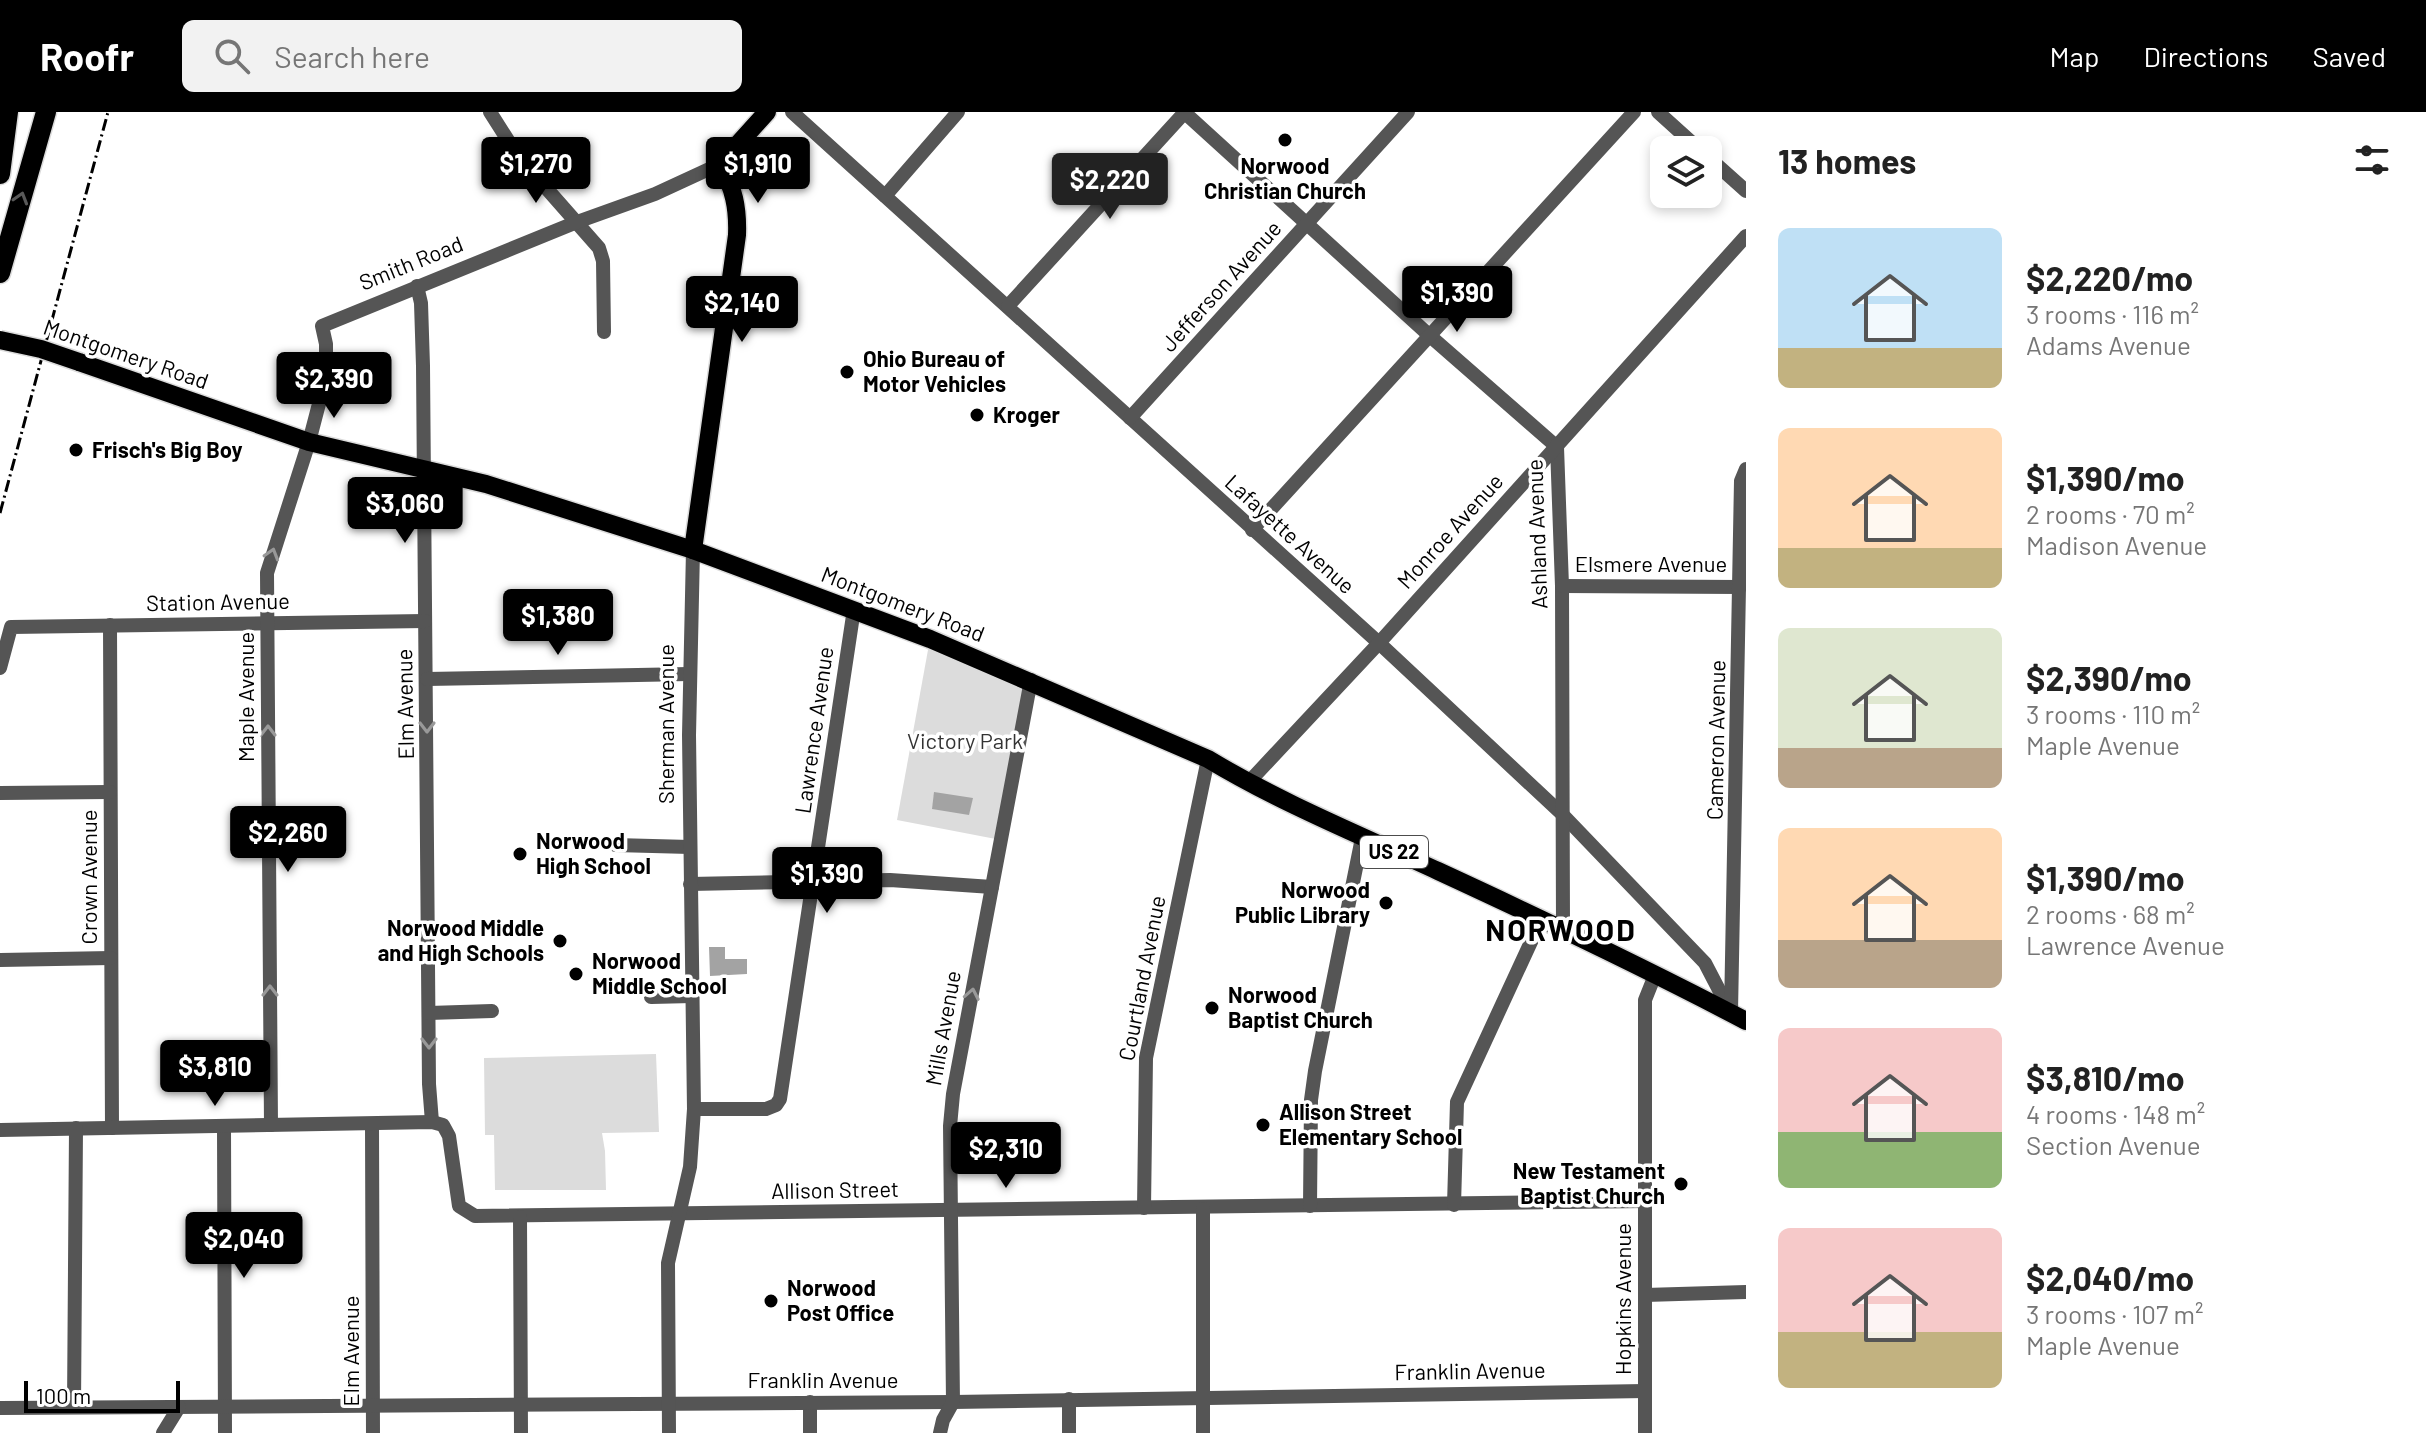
<!DOCTYPE html>
<meta charset="utf-8">
<style>
body{margin:0;font-family:Barlow,sans-serif;background:#f2f2f2;color:#222;height:100vh;display:flex;flex-direction:column;font-size:30px;white-space:nowrap}
*{box-sizing:border-box;margin:0}
p{font-size:26px;color:#767676}
.icon{flex:none;width:44px;height:44px;fill:none;stroke:currentColor;stroke-width:2;stroke-linecap:round;stroke-linejoin:round}
.map{position:relative;flex:1;overflow:hidden}
.drawer{display:flex;flex-direction:column;background:#fff;width:680px}
.drawer>*{flex:none}
.buttons{position:absolute;left:1650px;top:24px;display:grid;gap:16px}
.buttons a{display:grid;place-items:center;width:72px;height:72px;border-radius:12px;background:#fff;box-shadow:0 4px 12px #0003;font-size:40px}
.scale{position:absolute;left:24px;bottom:20px;width:156px;box-sizing:border-box;padding-left:8px;border:4px solid #000;border-top:0;font-size:22px;line-height:28px;white-space:nowrap;color:#000;-webkit-text-stroke:6px #fff;paint-order:stroke}
.price{position:absolute;translate:-50% -68px;padding:0 18px;border-radius:8px;background:#000;color:#fff;font-size:26px;line-height:52px;filter:drop-shadow(0 2px 4px #0008)}
.price::after{content:'';position:absolute;left:50%;top:48px;width:24px;height:18px;margin-left:-12px;background:inherit;clip-path:polygon(0 0,100% 0,50% 100%)}
.price.selected{background:#222;color:#fff}
ul{padding:0;list-style:none}
li{display:flex;align-items:center;gap:24px;height:200px;padding:0 32px}
li span{display:grid;place-items:center;flex:none;width:224px;height:160px;border-radius:12px;color:#555}
li>.icon{margin-inline-start:auto}
span .icon{width:96px;height:96px;fill:#fffc;stroke-width:1}
li b{font-size:34px}
h2{display:flex;justify-content:space-between;align-items:center;height:96px;padding:0 32px;font-size:34px}
header{display:flex;align-items:center;gap:48px;box-sizing:border-box;height:112px;padding:0 40px;background:#000;color:#fff}
header strong{font-size:38px}
nav{display:flex;gap:44px;margin-inline-start:auto;font-size:28px}
.search{width:560px;height:72px;background:#f2f2f2;display:flex;align-items:center;gap:20px;box-sizing:border-box;padding:0 28px;border-radius:12px;color:#767676;font-size:30px}
main{display:flex;flex:1;min-height:0}
.map>svg:first-child{display:block}
.green{fill:#dcdcdc}
.water{fill:#a3a3a3}
.lines{fill:none;stroke-linecap:round;stroke-linejoin:round}
.major-casing{stroke:#dbdbdb;stroke-width:21}
.highway-casing{stroke:#dbdbdb;stroke-width:23}
.minor{stroke:#555;stroke-width:14}
.major{stroke:#000;stroke-width:18}
.highway{stroke:#000;stroke-width:20}
.rail{stroke:#000;stroke-width:3;stroke-dasharray:12 4 2 4;stroke-linecap:butt}
.major-bridge-casing{stroke:#dbdbdb;stroke-width:21;stroke-linecap:butt}
.major-bridge{stroke:#000;stroke-width:18}
.oneway{stroke:#595959}
.oneway2{stroke:#999}
.poi-dot{fill:#000;stroke:#fff;stroke-width:3}
.labels{text-anchor:middle;stroke-width:7;stroke-linejoin:round;paint-order:stroke}
.shield{fill:#fff;stroke:#4c4c4c;stroke-width:2}
.shield-label{font-size:20px;font-weight:bold;fill:#000}
.poi-label{font-size:22px;font-weight:bold;fill:#000;stroke:#fff;text-anchor:start}
.street-label{font-size:22px;fill:#000;stroke:#fff}
.park-label{font-size:22px;fill:#333;stroke:#fff}
.district-label{font-size:30px;font-weight:bold;letter-spacing:2px;fill:#000;stroke:#fff}
</style>
<header>
<strong>Roofr</strong>
<div class="search"><svg class="icon" aria-label="search" viewBox="0 0 24 24"><circle cx="10" cy="10" r="6"/><path d="M15 15l6 6"/></svg>Search here</div>
<nav><a>Map</a><a>Directions</a><a>Saved</a></nav>
</header>
<main>
<div class="map">
<svg width="1746" height="1321" viewBox="0 0 1746 1321">
<rect width="100%" height="100%" fill="#fff"/>
<g class="green">
<polygon points="930,527 1031,568 1001,728 897,708"/>
<polygon points="656,942 659,1020 602,1021 605,1039 606,1078 495,1078 494,1023 485,1023 484,946"/>
</g>
<g class="water">
<polygon points="934,680 973,686 969,703 932,697"/>
<polygon points="709,835 725,835 725,847 747,847 747,862 710,864"/>
</g>
<g class="lines">
<g class="major-casing">
<g id="major">
<path d="M79,250l230,80 177,42 207,66 237,89 278,120c73,44 152,76 230,112 104,48 207,97 308,150"/>
<path d="M693,438l44,-315c1,-27 -3,-47 -17,-71l47,-52"/>
</g>
</g>
<g class="highway-casing">
<g id="highway">
<polyline points="0,62 8,0"/>
<polyline points="0,161 46,0"/>
</g>
</g>
<g class="minor">
<polyline points="490,0 518,44 599,136 603,149 604,220"/>
<polyline points="792,0 1379,531 1562,702 1705,851 1731,901"/>
<polyline points="1184,0 1430,224 1557,335 1562,474 1563,816"/>
<polyline points="1658,0 1700,38"/>
<polyline points="1708,45 1746,79"/>
<polyline points="885,84 958,0"/>
<polyline points="417,174 421,191 423,254 429,972 432,1010"/>
<polyline points="1008,194 1185,0"/>
<polyline points="1130,306 1408,0"/>
<polyline points="1252,418 1634,0"/>
<polyline points="1562,474 1740,475"/>
<polyline points="110,513 112,1016"/>
<polyline points="0,556 11,515 425,509"/>
<polyline points="427,567 689,562"/>
<polyline points="1248,671 1379,531 1746,124"/>
<polyline points="0,681 110,680"/>
<polyline points="615,733 690,735"/>
<polyline points="690,772 890,768 992,775"/>
<polyline points="0,848 111,846"/>
<polyline points="651,885 692,884"/>
<polyline points="1731,900 1741,369 1746,357"/>
<polyline points="429,901 492,899"/>
<polyline points="694,997 766,997 776,993 780,987 854,497"/>
<polyline points="271,1013 267,461 309,330 326,265 326,232 322,214 577,110 655,82 720,52"/>
<polyline points="372,1013 373,1321"/>
<polyline points="224,1015 225,1321"/>
<polyline points="0,1018 432,1010 443,1013 449,1024 459,1094 475,1104 1645,1089"/>
<polyline points="1454,1093 1457,990 1542,806"/>
<polyline points="1310,1094 1311,988 1315,959 1362,726"/>
<polyline points="1144,1096 1146,946 1208,647"/>
<polyline points="520,1105 521,1321"/>
<polyline points="1645,1183 1746,1180"/>
<polyline points="810,1290 810,1321"/>
<polyline points="74,1295 76,1016"/>
<polyline points="0,1296 953,1290 1645,1279"/>
<polyline points="163,1321 179,1295"/>
<polyline points="669,1321 668,1151 690,1055 694,997 689,623 693,438"/>
<polyline points="940,1321 943,1308 953,1290 950,1014 953,982 1031,568"/>
<polyline points="1069,1321 1069,1287"/>
<polyline points="1203,1321 1203,1097"/>
<polyline points="1645,1321 1645,888 1655,863"/>
</g>
<use href="#major" class="major"/>
<use href="#highway" class="highway"/>
<polyline class="rail" points="0,401 108,0"/>
<g class="major-bridge-casing">
<polyline id="major-bridge" points="0,228 41,237 79,250"/>
</g>
<use href="#major-bridge" class="major-bridge"/>
</g>
<defs><path id="oneway-chevron" d="M-2-3.5L2.5 0L-2 3.5" fill="none" stroke-width="1.6" stroke-linecap="round" stroke-linejoin="round" transform="scale(2)"/></defs>
<use class="oneway" href="#oneway-chevron" transform="translate(21 86) rotate(-73)"/>
<g class="oneway2">
<use href="#oneway-chevron" transform="translate(272 442) rotate(-73)"/>
<use href="#oneway-chevron" transform="translate(427 615) rotate(90)"/>
<use href="#oneway-chevron" transform="translate(268 619) rotate(-90)"/>
<use href="#oneway-chevron" transform="translate(270 879) rotate(-90)"/>
<use href="#oneway-chevron" transform="translate(972 882) rotate(-79)"/>
<use href="#oneway-chevron" transform="translate(429 931) rotate(90)"/>
</g>
<g class="poi-dot">
<circle cx="1285" cy="28" r="8"/>
<circle cx="847" cy="260" r="8"/>
<circle cx="977" cy="303" r="8"/>
<circle cx="76" cy="338" r="8"/>
<circle cx="520" cy="742" r="8"/>
<circle cx="1386" cy="791" r="8"/>
<circle cx="560" cy="829" r="8"/>
<circle cx="576" cy="862" r="8"/>
<circle cx="1212" cy="896" r="8"/>
<circle cx="1263" cy="1013" r="8"/>
<circle cx="1681" cy="1072" r="8"/>
<circle cx="771" cy="1189" r="8"/>
</g>
<g class="labels">
<rect class="shield" x="1360" y="724" width="68" height="32" rx="6"/>
<g class="shield-label">
<text x="1394" y="747">US 22</text>
</g>
<g class="poi-label">
<text x="1285" y="62" text-anchor="middle">Norwood<tspan x="1285" dy="25">Christian Church</tspan></text>
<text x="863" y="255">Ohio Bureau of<tspan x="863" dy="25">Motor Vehicles</tspan></text>
<text x="993" y="311">Kroger</text>
<text x="92" y="346">Frisch's Big Boy</text>
<text x="536" y="737">Norwood<tspan x="536" dy="25">High School</tspan></text>
<text x="1370" y="786" text-anchor="end">Norwood<tspan x="1370" dy="25">Public Library</tspan></text>
<text x="544" y="824" text-anchor="end">Norwood Middle<tspan x="544" dy="25">and High Schools</tspan></text>
<text x="592" y="857">Norwood<tspan x="592" dy="25">Middle School</tspan></text>
<text x="1228" y="891">Norwood<tspan x="1228" dy="25">Baptist Church</tspan></text>
<text x="1279" y="1008">Allison Street<tspan x="1279" dy="25">Elementary School</tspan></text>
<text x="1665" y="1067" text-anchor="end">New Testament<tspan x="1665" dy="25">Baptist Church</tspan></text>
<text x="787" y="1184">Norwood<tspan x="787" dy="25">Post Office</tspan></text>
</g>
<g class="street-label">
<text transform="translate(411 151) rotate(-22)" y="8">Smith Road</text>
<text transform="translate(1221 174) rotate(-48)" y="8">Jefferson Avenue</text>
<text transform="translate(126 242) rotate(19)" y="8">Montgomery Road</text>
<text transform="translate(1450 419) rotate(-48)" y="8">Monroe Avenue</text>
<text transform="translate(1290 422) rotate(42)" y="8">Lafayette Avenue</text>
<text transform="translate(1537 422) rotate(-92)" y="8">Ashland Avenue</text>
<text x="1651" y="460">Elsmere Avenue</text>
<text transform="translate(218 490) rotate(-1)" y="8">Station Avenue</text>
<text transform="translate(903 492) rotate(21)" y="8">Montgomery Road</text>
<text transform="translate(246 585) rotate(-90)" y="8">Maple Avenue</text>
<text transform="translate(405 592) rotate(-91)" y="8">Elm Avenue</text>
<text transform="translate(666 612) rotate(-90)" y="8">Sherman Avenue</text>
<text transform="translate(814 618) rotate(-82)" y="8">Lawrence Avenue</text>
<text transform="translate(1716 628) rotate(-89)" y="8">Cameron Avenue</text>
<text transform="translate(89 765) rotate(-90)" y="8">Crown Avenue</text>
<text transform="translate(1142 866) rotate(-79)" y="8">Courtland Avenue</text>
<text transform="translate(943 916) rotate(-80)" y="8">Mills Avenue</text>
<text transform="translate(835 1078) rotate(-1)" y="8">Allison Street</text>
<text transform="translate(1623 1187) rotate(-90)" y="8">Hopkins Avenue</text>
<text transform="translate(351 1239) rotate(-90)" y="8">Elm Avenue</text>
<text transform="translate(1470 1259) rotate(-1)" y="8">Franklin Avenue</text>
<text x="823" y="1276">Franklin Avenue</text>
</g>
<g class="park-label">
<text x="965" y="637">Victory Park</text>
</g>
<g class="district-label">
<text x="1561" y="829">NORWOOD</text>
</g>
</g>
</svg>
<div class="buttons">
<a><svg class="icon" aria-label="layers" viewBox="0 0 24 24"><path d="M12 4l9 5-9 5-9-5zM3 14l9 5 9-5"/></svg></a>
</div>
<div class="scale">100 m</div>
<b class="price" style="left:536px;top:93px">$1,270</b>
<b class="price" style="left:758px;top:93px">$1,910</b>
<b class="price selected" style="left:1110px;top:109px">$2,220</b>
<b class="price" style="left:1457px;top:222px">$1,390</b>
<b class="price" style="left:742px;top:232px">$2,140</b>
<b class="price" style="left:334px;top:308px">$2,390</b>
<b class="price" style="left:405px;top:433px">$3,060</b>
<b class="price" style="left:558px;top:545px">$1,380</b>
<b class="price" style="left:288px;top:762px">$2,260</b>
<b class="price" style="left:827px;top:803px">$1,390</b>
<b class="price" style="left:215px;top:996px">$3,810</b>
<b class="price" style="left:1006px;top:1078px">$2,310</b>
<b class="price" style="left:244px;top:1168px">$2,040</b>
</div>
<section class="drawer">
<h2>13 homes<svg class="icon" aria-label="filters" viewBox="0 0 24 24"><path d="M4 7h16M4 17h16"/><circle cx="9" cy="7" r="2"/><circle cx="15" cy="17" r="2"/></svg></h2>
<ul>
<li><span style="background:linear-gradient(#bfe0f5 75%,#c2b280 0)"><svg class="icon" aria-label="home" viewBox="0 0 24 24"><path d="M3 11l9-7 9 7M6 9v11h12V9"/></svg></span><div><b>$2,220/mo</b><p>3 rooms · 116 m²</p><p>Adams Avenue</p></div></li>
<li><span style="background:linear-gradient(#ffd9b3 75%,#c2b280 0)"><svg class="icon" aria-label="home" viewBox="0 0 24 24"><path d="M3 11l9-7 9 7M6 9v11h12V9"/></svg></span><div><b>$1,390/mo</b><p>2 rooms · 70 m²</p><p>Madison Avenue</p></div></li>
<li><span style="background:linear-gradient(#dfe7d0 75%,#b9a48a 0)"><svg class="icon" aria-label="home" viewBox="0 0 24 24"><path d="M3 11l9-7 9 7M6 9v11h12V9"/></svg></span><div><b>$2,390/mo</b><p>3 rooms · 110 m²</p><p>Maple Avenue</p></div></li>
<li><span style="background:linear-gradient(#ffd9b3 70%,#b9a48a 0)"><svg class="icon" aria-label="home" viewBox="0 0 24 24"><path d="M3 11l9-7 9 7M6 9v11h12V9"/></svg></span><div><b>$1,390/mo</b><p>2 rooms · 68 m²</p><p>Lawrence Avenue</p></div></li>
<li><span style="background:linear-gradient(#f6c9c9 65%,#8fb573 0)"><svg class="icon" aria-label="home" viewBox="0 0 24 24"><path d="M3 11l9-7 9 7M6 9v11h12V9"/></svg></span><div><b>$3,810/mo</b><p>4 rooms · 148 m²</p><p>Section Avenue</p></div></li>
<li><span style="background:linear-gradient(#f6c9c9 65%,#c2b280 0)"><svg class="icon" aria-label="home" viewBox="0 0 24 24"><path d="M3 11l9-7 9 7M6 9v11h12V9"/></svg></span><div><b>$2,040/mo</b><p>3 rooms · 107 m²</p><p>Maple Avenue</p></div></li>
</ul>
</section>
</main>
